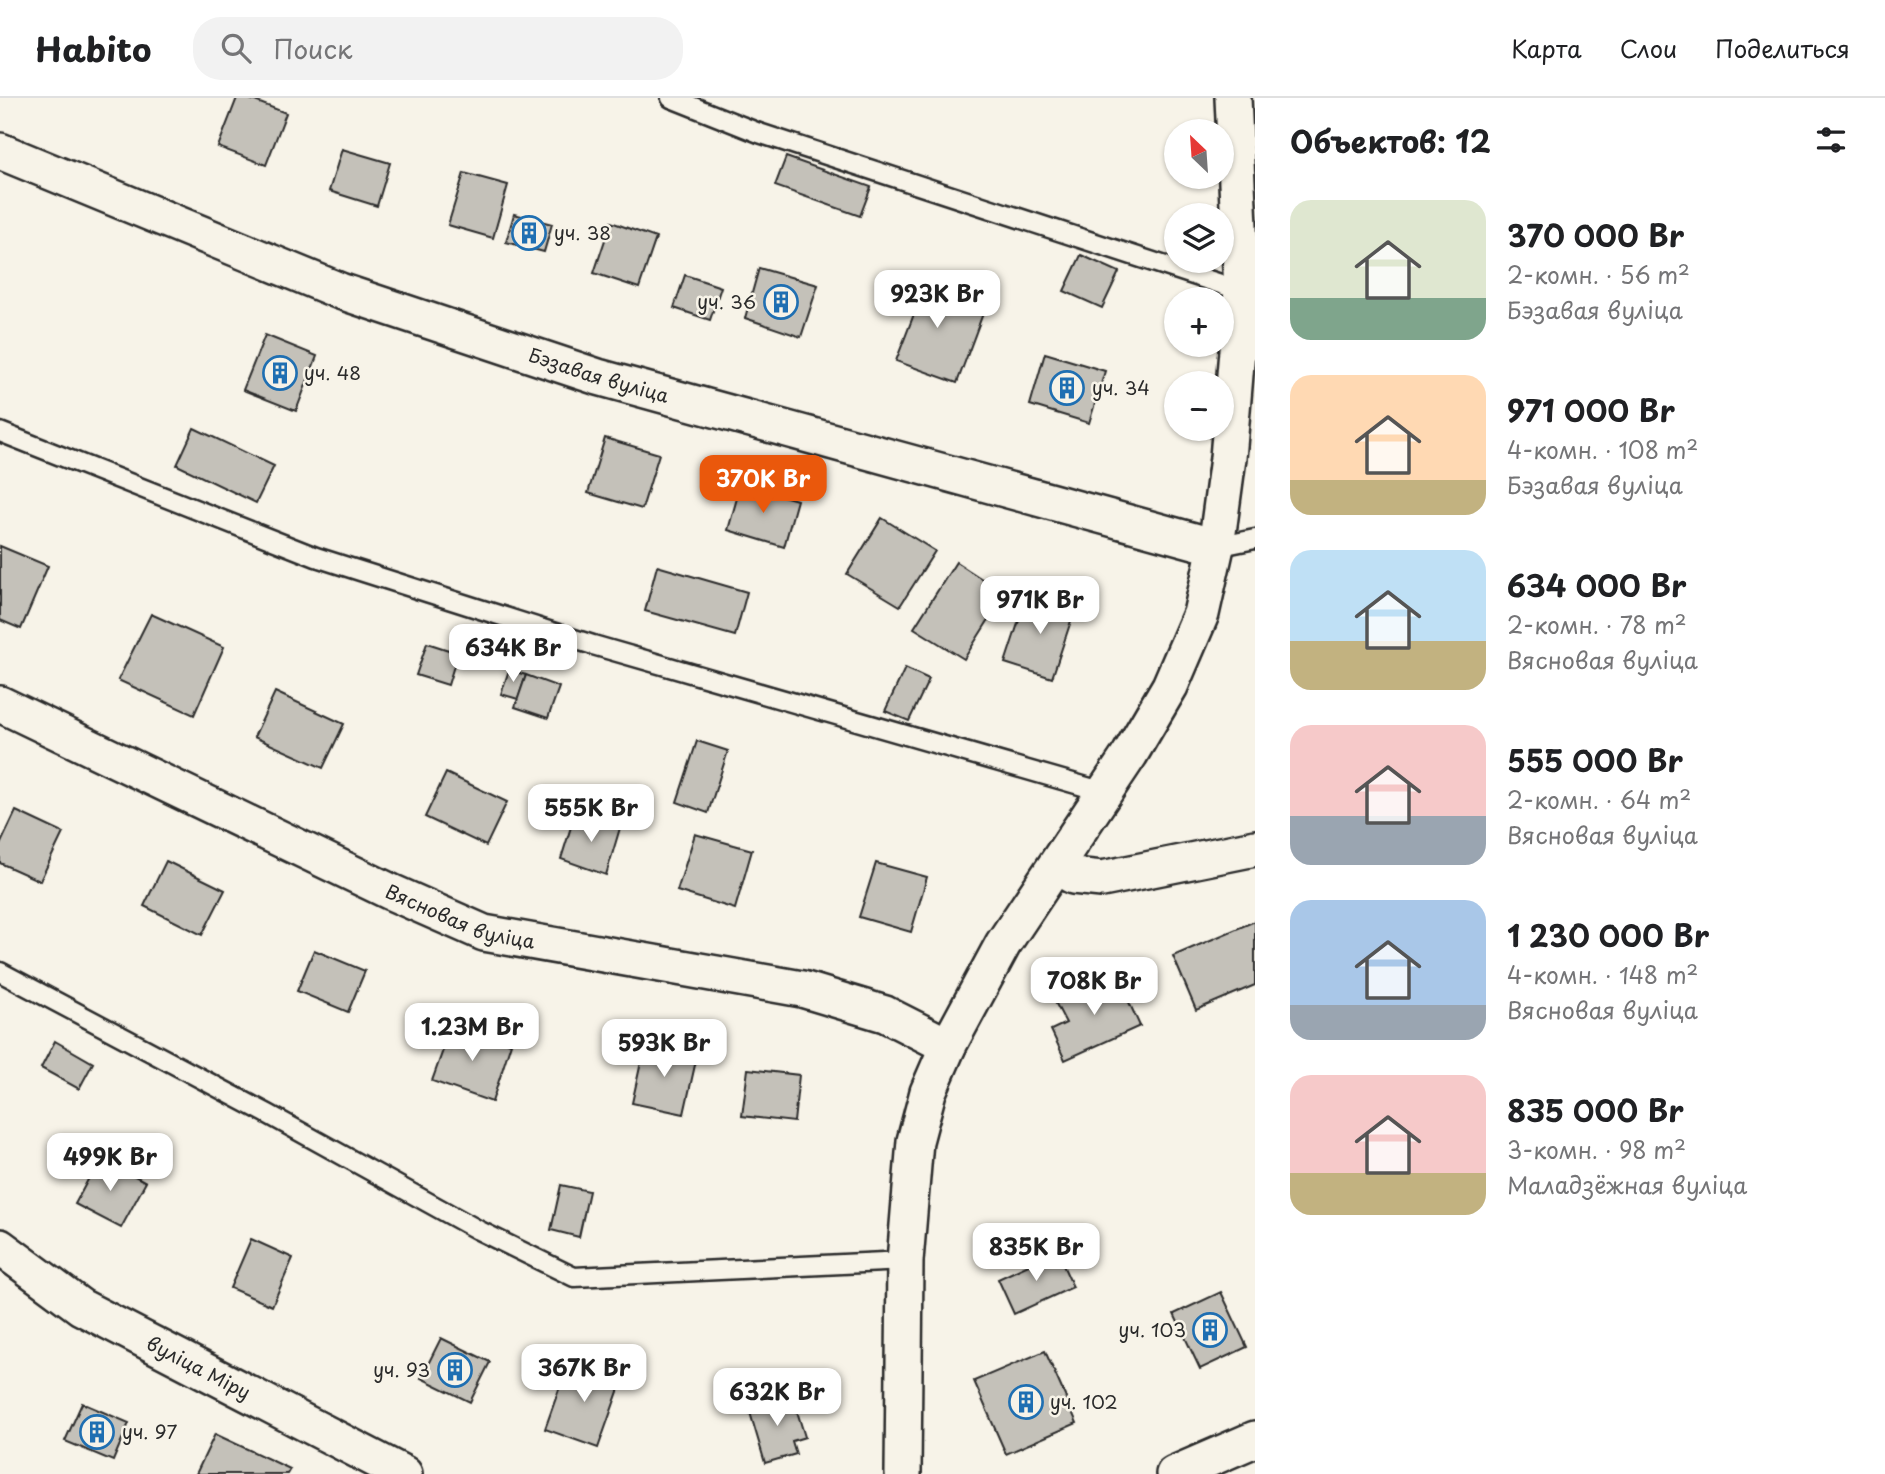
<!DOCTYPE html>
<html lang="ru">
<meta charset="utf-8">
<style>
body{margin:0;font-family:"Playpen Sans",sans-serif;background:#f2f2f2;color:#202124;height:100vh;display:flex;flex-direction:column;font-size:26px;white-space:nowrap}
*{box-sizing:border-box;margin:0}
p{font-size:23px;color:#757577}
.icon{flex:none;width:38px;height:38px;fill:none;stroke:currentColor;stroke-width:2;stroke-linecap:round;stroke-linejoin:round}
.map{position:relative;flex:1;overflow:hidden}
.drawer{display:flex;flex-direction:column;background:#fff;width:630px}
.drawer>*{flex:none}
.needle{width:46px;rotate:335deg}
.buttons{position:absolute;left:1164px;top:21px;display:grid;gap:14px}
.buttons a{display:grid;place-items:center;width:70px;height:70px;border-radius:50%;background:#fff;box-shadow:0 2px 5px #0004;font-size:35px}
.price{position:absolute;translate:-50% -60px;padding:0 16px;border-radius:14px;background:#fff;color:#222;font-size:23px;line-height:46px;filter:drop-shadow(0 2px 4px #0008)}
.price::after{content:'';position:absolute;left:50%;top:42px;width:21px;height:16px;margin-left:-10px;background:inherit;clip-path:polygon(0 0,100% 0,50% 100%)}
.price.selected{background:#ea580c;color:#fff}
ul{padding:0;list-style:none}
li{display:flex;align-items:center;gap:21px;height:175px;padding:0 35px}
li span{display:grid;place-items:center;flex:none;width:196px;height:140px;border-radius:21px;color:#555}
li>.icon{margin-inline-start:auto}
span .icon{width:84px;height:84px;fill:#fffc;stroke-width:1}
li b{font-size:30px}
h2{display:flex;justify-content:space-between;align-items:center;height:84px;padding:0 35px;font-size:30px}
header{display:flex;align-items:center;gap:42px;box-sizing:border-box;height:98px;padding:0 35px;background:#fff;border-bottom:2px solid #e0e0e0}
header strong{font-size:33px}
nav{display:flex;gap:38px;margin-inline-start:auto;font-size:24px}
.search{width:490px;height:63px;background:#f2f2f2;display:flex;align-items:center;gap:18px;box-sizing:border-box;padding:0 24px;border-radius:28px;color:#757577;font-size:26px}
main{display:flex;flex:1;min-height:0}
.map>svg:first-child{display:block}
.building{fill:#c4c1b9;stroke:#2b2b2b;stroke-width:2}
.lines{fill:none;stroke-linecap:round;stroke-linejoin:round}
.service-casing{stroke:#2b2b2b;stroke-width:23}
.minor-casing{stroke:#2b2b2b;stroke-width:40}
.service{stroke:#f7f3e8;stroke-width:18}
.minor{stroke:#f7f3e8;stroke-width:35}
.labels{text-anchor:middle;stroke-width:5;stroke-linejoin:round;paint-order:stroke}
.poi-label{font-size:19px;fill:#2b2b2b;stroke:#f7f3e8;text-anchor:start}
.street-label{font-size:19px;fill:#2b2b2b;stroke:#f7f3e8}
</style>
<header>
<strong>Habito</strong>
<div class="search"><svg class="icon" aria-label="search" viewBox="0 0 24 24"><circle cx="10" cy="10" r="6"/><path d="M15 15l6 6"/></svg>Поиск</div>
<nav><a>Карта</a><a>Слои</a><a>Поделиться</a></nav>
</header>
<main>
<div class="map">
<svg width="1255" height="1376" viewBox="0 0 1255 1376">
<rect width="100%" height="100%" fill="#f7f3e8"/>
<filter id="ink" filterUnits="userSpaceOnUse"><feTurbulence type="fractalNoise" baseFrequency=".0143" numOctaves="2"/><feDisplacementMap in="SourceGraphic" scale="14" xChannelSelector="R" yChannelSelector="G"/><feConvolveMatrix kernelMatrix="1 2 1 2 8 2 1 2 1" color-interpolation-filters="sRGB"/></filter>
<g filter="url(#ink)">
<g class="building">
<polygon points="237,0 247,0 286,15 266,67 218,49"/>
<polygon points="342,51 390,65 377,108 329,93"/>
<polygon points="786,59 871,89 860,118 775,88"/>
<polygon points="464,75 508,87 493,140 448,127"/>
<polygon points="514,116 552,126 544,154 506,144"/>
<polygon points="611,124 656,140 639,190 594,175"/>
<polygon points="1081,157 1119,174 1102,210 1064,193"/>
<polygon points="759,170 818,187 801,239 745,220"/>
<polygon points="685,177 721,189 710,222 674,210"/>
<polygon points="903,179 985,210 957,285 896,263 914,216 892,207"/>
<polygon points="265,237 317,258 296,313 243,292"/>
<polygon points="1045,255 1105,273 1089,325 1030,307"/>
<polygon points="194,330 274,368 256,405 177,367"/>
<polygon points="605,340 659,356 642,411 588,395"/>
<polygon points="741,386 797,402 784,449 728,432"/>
<polygon points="882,420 935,453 900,508 847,476"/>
<polygon points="0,448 48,468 21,531 0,522"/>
<polygon points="956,464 1005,496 964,561 914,530"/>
<polygon points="657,468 747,494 735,538 645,513"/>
<polygon points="1028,495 1075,511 1052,580 1005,565"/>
<polygon points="151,516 224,549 194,617 118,582"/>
<polygon points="427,545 458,555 448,587 416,577"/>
<polygon points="905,570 929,581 909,623 885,613"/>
<polygon points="509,572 526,577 518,601 501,596"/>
<polygon points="526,577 559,589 548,620 515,609"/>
<polygon points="275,594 344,626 323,670 254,639"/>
<polygon points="697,643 728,653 708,715 677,704"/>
<polygon points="446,675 507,704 486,748 425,719"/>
<polygon points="16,713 63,735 40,783 0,765 0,747"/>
<polygon points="575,716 620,730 606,777 561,761"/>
<polygon points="695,736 752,752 735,811 677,793"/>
<polygon points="166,763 225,792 202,837 144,808"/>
<polygon points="876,765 927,779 911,834 859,819"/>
<polygon points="1255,823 1255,887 1196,912 1173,858"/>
<polygon points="314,852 365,873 348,914 297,893"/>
<polygon points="1116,876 1140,928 1065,962 1051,932 1066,925 1055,904"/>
<polygon points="452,927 511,945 492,1004 432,983"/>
<polygon points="55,943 93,965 79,991 41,970"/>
<polygon points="645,946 697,958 684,1016 632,1005"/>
<polygon points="748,971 799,977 794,1024 742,1018"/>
<polygon points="100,1059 146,1084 121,1130 75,1106"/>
<polygon points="561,1087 589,1093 579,1139 551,1132"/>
<polygon points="251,1141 293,1160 272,1208 230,1190"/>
<polygon points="1057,1154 1073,1189 1014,1216 998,1181"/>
<polygon points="1221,1194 1247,1249 1200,1271 1174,1216"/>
<polygon points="441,1240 490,1264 470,1304 421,1280"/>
<polygon points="1045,1253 1077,1325 1006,1356 974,1283"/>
<polygon points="569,1263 622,1282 598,1350 545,1331"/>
<polygon points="792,1297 805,1339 792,1343 796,1356 765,1365 749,1311"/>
<polygon points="82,1305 129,1325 113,1363 65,1343"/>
<polygon points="215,1336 290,1371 287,1376 196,1376"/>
</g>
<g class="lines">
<g class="service-casing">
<g id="service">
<polyline points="671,0 759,35 1242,193"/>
<polyline points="0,334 316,459 593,547 1104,694"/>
<polyline points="1216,449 1255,441"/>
<polyline points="0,874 268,1016 478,1132 574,1179 905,1163"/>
</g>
</g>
<g class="minor-casing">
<g id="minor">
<path id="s1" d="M0,53l340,140 258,86 618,170"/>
<path id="s2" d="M0,606l391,188 93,41 318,56 83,25 63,32"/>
<polyline points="1056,768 1073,778 1102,781 1255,750"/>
<path id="s3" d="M0,1149l81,60 323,167"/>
<polyline points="903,1376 905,1163 915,1043 928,994 948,948 1003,846 1130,656 1170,588 1201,516 1216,449 1228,360 1242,193 1233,0"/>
<polyline points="1174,1376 1255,1341"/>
</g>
</g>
<use href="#service" class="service"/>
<use href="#minor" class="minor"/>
</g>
</g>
<defs>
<g id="building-ring" transform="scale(1.75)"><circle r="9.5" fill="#f7f3e8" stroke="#1f6fb2" stroke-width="1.5"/><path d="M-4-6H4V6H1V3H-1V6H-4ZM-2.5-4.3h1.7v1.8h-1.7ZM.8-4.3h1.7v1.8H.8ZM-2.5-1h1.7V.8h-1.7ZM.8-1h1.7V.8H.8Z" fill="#1f6fb2"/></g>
</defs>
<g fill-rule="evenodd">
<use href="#building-ring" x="529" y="135"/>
<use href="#building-ring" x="781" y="204"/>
<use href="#building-ring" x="280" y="275"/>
<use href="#building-ring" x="1067" y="290"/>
<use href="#building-ring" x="1210" y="1232"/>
<use href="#building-ring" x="455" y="1272"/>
<use href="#building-ring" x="1026" y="1304"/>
<use href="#building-ring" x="97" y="1334"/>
</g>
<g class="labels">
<g class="poi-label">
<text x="554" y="142">уч. 38</text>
<text x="756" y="211" text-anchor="end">уч. 36</text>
<text x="304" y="282">уч. 48</text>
<text x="1092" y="297">уч. 34</text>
<text x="1186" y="1239" text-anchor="end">уч. 103</text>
<text x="430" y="1279" text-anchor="end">уч. 93</text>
<text x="1050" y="1311">уч. 102</text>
<text x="122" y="1341">уч. 97</text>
</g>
<g class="street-label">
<text dy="7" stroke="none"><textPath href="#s1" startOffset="640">Бэзавая вуліца</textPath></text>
<text dy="7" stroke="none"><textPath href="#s2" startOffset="508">Вясновая вуліца</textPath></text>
<text dy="7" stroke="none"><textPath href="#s3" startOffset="233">вуліца Міру</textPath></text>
</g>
</g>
</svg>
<div class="buttons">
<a><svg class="needle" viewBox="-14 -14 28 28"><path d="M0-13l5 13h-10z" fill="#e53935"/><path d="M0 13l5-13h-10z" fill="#757577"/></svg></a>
<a><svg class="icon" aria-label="layers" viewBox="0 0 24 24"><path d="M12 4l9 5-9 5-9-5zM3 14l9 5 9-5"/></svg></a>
<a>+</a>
<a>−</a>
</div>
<b class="price" style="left:937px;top:232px">923K Br</b>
<b class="price selected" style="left:763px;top:417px">370K Br</b>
<b class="price" style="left:1040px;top:538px">971K Br</b>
<b class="price" style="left:513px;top:586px">634K Br</b>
<b class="price" style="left:591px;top:746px">555K Br</b>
<b class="price" style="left:1094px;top:919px">708K Br</b>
<b class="price" style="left:472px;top:965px">1.23M Br</b>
<b class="price" style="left:664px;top:981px">593K Br</b>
<b class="price" style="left:110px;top:1095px">499K Br</b>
<b class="price" style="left:1036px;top:1185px">835K Br</b>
<b class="price" style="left:584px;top:1306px">367K Br</b>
<b class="price" style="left:777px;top:1330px">632K Br</b>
</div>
<section class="drawer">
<h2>Объектов: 12<svg class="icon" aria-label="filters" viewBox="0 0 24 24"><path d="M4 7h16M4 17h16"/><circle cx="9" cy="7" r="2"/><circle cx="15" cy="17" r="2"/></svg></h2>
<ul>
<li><span style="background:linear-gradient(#dfe7d0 70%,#7fa58c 0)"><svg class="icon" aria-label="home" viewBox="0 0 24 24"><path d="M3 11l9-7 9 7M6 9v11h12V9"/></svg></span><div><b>370 000 Br</b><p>2-комн. · 56 m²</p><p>Бэзавая вуліца</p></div></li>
<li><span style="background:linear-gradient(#ffd9b3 75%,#c2b280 0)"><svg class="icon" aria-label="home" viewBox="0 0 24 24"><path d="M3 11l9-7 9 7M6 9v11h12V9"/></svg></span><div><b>971 000 Br</b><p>4-комн. · 108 m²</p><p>Бэзавая вуліца</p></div></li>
<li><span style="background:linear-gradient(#bfe0f5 65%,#c2b280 0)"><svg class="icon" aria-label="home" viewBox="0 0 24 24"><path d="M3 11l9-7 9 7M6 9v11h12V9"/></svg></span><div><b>634 000 Br</b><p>2-комн. · 78 m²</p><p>Вясновая вуліца</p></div></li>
<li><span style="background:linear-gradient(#f6c9c9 65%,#9aa5b1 0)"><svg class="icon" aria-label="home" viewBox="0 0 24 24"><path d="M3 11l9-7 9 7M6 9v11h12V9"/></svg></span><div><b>555 000 Br</b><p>2-комн. · 64 m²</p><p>Вясновая вуліца</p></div></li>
<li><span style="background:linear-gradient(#a9c7e8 75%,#9aa5b1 0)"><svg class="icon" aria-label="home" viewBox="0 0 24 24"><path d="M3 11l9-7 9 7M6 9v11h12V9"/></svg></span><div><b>1 230 000 Br</b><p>4-комн. · 148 m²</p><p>Вясновая вуліца</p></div></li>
<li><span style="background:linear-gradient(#f6c9c9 70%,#c2b280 0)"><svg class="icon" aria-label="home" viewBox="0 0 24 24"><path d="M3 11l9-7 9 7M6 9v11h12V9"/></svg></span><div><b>835 000 Br</b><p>3-комн. · 98 m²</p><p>Маладзёжная вуліца</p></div></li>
</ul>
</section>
</main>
